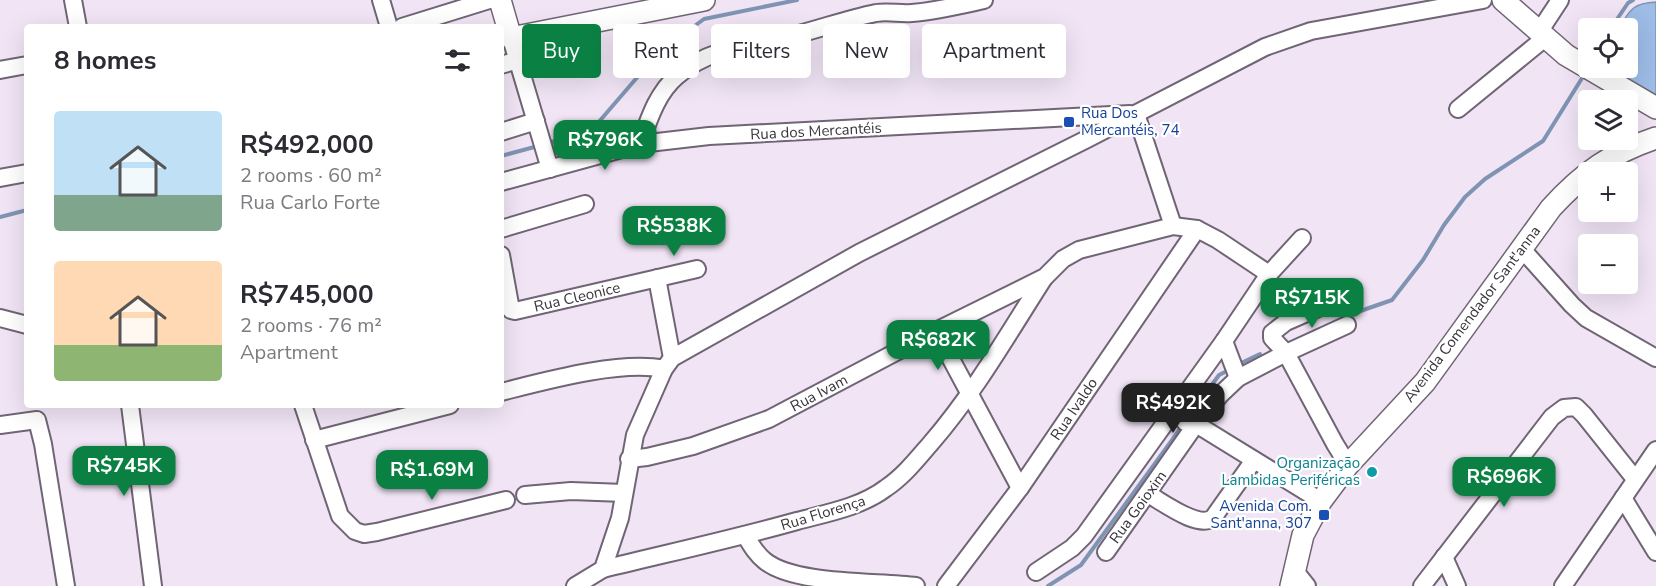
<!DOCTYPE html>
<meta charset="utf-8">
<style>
body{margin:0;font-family:"Nunito Sans",sans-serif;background:#f7f7f7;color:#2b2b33;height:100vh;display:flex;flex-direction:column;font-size:22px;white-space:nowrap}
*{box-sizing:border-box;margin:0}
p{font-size:20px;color:#7c7c81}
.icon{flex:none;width:33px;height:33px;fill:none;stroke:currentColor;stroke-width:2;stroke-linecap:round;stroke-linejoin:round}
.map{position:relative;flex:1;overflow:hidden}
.side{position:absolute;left:24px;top:24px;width:480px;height:384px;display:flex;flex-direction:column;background:#fff;border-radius:6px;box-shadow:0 6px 24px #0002}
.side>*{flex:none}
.top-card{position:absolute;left:522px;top:24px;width:570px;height:54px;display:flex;gap:12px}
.fabs{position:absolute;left:1578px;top:18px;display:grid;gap:12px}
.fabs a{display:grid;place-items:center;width:60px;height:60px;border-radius:6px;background:#fff;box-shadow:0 6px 24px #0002;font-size:30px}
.price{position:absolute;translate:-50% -51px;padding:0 14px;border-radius:12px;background:#0b8043;color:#fff;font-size:20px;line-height:39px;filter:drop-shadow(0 2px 3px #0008)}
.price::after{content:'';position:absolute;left:50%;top:36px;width:18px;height:14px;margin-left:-9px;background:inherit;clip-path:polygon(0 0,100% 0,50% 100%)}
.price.current{background:#222;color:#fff}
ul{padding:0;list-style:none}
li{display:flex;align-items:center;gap:18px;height:150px;padding:0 30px}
li span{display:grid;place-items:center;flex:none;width:168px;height:120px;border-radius:6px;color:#555}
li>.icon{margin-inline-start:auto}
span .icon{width:72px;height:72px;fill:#fffc;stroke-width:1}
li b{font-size:26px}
h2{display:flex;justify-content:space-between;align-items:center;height:72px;padding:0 30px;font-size:26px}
.chip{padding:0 21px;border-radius:6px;background:#fff;box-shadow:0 6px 24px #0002;font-size:21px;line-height:54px}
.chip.current{background:#0b8043;color:#fff}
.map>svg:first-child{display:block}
.water{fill:#9dbce6;stroke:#7f94b3;stroke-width:1.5}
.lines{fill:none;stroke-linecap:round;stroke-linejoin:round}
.stream{stroke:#7f94b3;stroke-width:4}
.minor-casing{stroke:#706574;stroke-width:20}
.major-casing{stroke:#706574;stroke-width:24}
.minor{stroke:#fff;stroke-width:16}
.major{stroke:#fff;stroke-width:21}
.transit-dot{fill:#1a4fb4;stroke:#fff;stroke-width:2}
.culture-dot{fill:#0f9aa8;stroke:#fff;stroke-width:2}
.labels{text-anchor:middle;stroke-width:4.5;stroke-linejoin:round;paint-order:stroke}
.transit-label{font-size:15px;fill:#164399;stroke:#fff;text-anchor:start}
.street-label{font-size:15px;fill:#3a353c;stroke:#fff}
.culture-label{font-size:15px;fill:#0d838f;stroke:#fff;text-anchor:end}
</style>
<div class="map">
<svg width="1656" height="586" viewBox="0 0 1656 586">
<rect width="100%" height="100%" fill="#f0e4f5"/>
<path class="water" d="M1656,2v94l-47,-28h19v-40h-9c11,-19 15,-25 37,-26z"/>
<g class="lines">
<g class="stream">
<polyline points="1611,28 1628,3 1633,0"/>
<polyline points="548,143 591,131 659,52 704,19 797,0"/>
<polyline points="501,156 538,146"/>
<polyline points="0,217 27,210"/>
<polyline points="1346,316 1392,300 1423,260 1444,225 1465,197 1485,179 1543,141 1584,75"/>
<polyline points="1237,365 1260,354"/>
<polyline points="1187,419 1219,375 1231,369"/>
<polyline points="1048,586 1081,565 1183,425"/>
</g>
<g class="minor-casing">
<g id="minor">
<polyline points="73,0 78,27"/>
<polyline points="381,0 389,27"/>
<polyline points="402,27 489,0"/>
<polyline points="1539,32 1560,0"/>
<polyline points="511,38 550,169"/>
<polyline points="501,65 518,60"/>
<polyline points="0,70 27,65"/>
<polyline points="1458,109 1545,38"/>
<polyline points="1136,114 1173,226"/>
<polyline points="501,132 536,121"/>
<path d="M640,144c9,-25 17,-51 37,-68 30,-27 72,-31 110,-39 30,-7 59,-18 89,-24 12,-2 24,1 36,0 25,-2 49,-8 72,-13"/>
<polyline points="0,178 27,173"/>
<polyline points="501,182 640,144 709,136 1130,114"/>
<polyline points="501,229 585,204"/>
<polyline points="1521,248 1572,305 1586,318 1656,358"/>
<polyline points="501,255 511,310 515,311 697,269"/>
<polyline points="657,278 672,358"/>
<polyline points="1327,304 1286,322 1272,333 1272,338 1286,353 1335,444 1348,465"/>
<polyline points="0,318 27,325"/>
<polyline points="936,331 1020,488"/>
<polyline points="1224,341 1238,378"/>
<path d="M501,392c44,-11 119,-32 163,-23"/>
<polyline points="130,405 153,586"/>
<polyline points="303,405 340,516 355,531 364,534 377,532 506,500"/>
<polyline points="1185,422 1196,424 1321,501"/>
<polyline points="0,425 37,420 43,444 66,586"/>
<polyline points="314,440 450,405"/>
<polyline points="629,459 647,457 693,446 769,419 936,331 1045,277 1063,259 1079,250 1173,226 1197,229 1218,240 1269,274"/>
<path d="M1148,494c16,9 50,35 65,24l41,-58"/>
<polyline points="525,495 571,491 624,493"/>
<polyline points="1623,498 1656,552"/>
<path d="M745,535c6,10 11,19 20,26 30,24 112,20 151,25"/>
<polyline points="1106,552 1196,424 1220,395 1238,378 1286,353 1347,325"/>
<polyline points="1444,557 1457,586"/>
<path d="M603,569c65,-16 130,-30 194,-48 30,-8 64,-14 89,-33 18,-12 31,-29 45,-45 44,-51 77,-109 113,-165"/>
<polyline points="1295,571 1307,586"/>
<polyline points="1036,572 1072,548 1084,536 1224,341 1269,274 1302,238"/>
<polyline points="575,586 603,569 620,518 635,435 664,369 672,358 859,253 1087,139 1265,47 1311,31 1483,0"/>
<polyline points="946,586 1020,488 1197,229"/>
<polyline points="1422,586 1552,417 1564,408 1576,407 1584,415 1635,479"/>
<polyline points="1563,586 1656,450"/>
</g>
</g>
<g class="major-casing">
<g id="major">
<polyline points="500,0 511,38 704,0"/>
<polyline points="1503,0 1566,55 1656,108"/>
<path d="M1291,586l12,-51 18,-34 27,-36 77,-83 126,-174c32,-35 60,-55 105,-70"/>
</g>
</g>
<use href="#minor" class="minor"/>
<use href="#major" class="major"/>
</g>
<g class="transit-dot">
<rect x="1063" y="116" width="12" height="12" rx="3"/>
<rect x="1318" y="509" width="12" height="12" rx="3"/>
</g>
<circle class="culture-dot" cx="1372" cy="472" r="6"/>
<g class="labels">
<g class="transit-label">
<text x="1081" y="118">Rua Dos<tspan x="1081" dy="17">Mercantéis, 74</tspan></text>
<text x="1312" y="511" text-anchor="end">Avenida Com.<tspan x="1312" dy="17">Sant'anna, 307</tspan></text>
</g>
<g class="street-label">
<text transform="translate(816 131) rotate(-3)" y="5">Rua dos Mercantéis</text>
<text transform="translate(577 297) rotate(-13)" y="5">Rua Cleonice</text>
<text transform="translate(1472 314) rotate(-53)" y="5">Avenida Comendador Sant'anna</text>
<text transform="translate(819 393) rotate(-28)" y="5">Rua Ivam</text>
<text transform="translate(1074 409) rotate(-56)" y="5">Rua Ivaldo</text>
<text transform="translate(1138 507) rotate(-54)" y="5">Rua Goioxim</text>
<text transform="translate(823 513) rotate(-17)" y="5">Rua Florença</text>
</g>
<g class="culture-label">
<text x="1360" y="468">Organização<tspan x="1360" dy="17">Lambidas Periféricas</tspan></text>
</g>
</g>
</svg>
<div class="fabs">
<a><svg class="icon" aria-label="locate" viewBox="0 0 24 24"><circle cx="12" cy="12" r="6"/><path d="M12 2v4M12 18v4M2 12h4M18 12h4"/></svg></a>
<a><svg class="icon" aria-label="layers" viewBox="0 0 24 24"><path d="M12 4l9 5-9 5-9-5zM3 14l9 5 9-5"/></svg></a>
<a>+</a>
<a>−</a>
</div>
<b class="price" style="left:605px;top:171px">R$796K</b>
<b class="price" style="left:674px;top:257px">R$538K</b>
<b class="price" style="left:1312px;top:329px">R$715K</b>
<b class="price" style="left:938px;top:371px">R$682K</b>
<b class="price current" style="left:1173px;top:434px">R$492K</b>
<b class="price" style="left:124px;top:497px">R$745K</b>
<b class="price" style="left:432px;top:501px">R$1.69M</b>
<b class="price" style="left:1504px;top:508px">R$696K</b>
<div class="top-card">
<a class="chip current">Buy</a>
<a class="chip">Rent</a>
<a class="chip">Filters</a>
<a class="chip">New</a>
<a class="chip">Apartment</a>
</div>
<section class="side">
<h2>8 homes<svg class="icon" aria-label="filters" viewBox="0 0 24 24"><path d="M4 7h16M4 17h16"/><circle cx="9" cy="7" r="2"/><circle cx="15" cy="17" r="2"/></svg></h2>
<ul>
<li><span style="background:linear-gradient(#bfe0f5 70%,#7fa58c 0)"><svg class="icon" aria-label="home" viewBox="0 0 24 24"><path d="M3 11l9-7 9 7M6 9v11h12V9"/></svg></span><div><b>R$492,000</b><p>2 rooms · 60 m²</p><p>Rua Carlo Forte</p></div></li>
<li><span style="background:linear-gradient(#ffd9b3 70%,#8fb573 0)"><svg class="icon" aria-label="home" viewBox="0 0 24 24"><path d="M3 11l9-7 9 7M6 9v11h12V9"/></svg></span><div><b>R$745,000</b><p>2 rooms · 76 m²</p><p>Apartment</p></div></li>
</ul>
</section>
</div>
